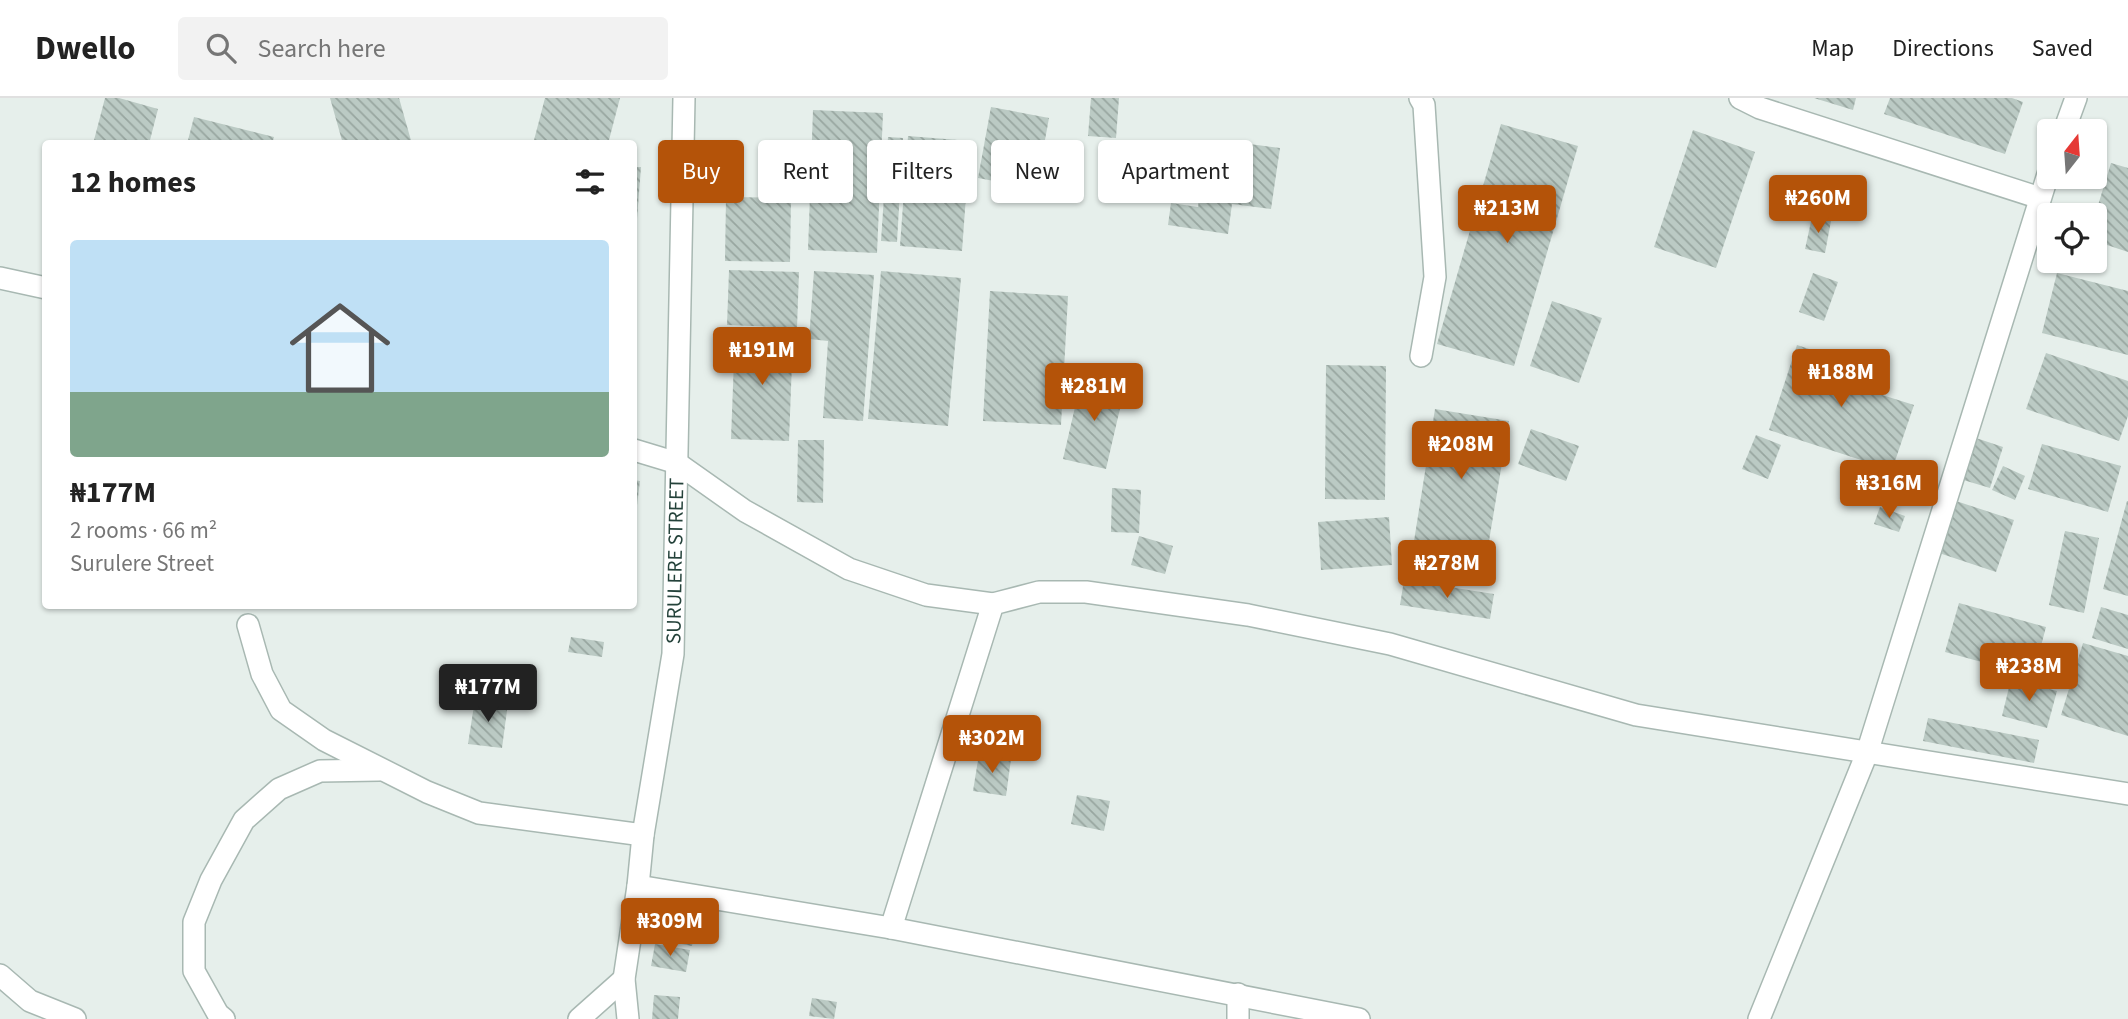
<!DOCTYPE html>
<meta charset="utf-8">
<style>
body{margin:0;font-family:"Source Sans 3",sans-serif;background:#f2f2f2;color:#222;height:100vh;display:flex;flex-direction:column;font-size:26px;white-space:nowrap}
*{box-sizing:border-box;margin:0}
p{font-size:23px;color:#767676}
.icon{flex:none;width:38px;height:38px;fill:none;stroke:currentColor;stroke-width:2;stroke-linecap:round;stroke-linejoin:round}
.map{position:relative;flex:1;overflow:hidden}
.side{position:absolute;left:42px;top:42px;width:595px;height:469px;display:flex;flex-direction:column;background:#fff;border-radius:7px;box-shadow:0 2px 5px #0004}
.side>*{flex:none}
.banner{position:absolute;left:658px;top:42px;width:665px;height:63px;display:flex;gap:14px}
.needle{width:46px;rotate:17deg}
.controls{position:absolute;left:2037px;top:21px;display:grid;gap:14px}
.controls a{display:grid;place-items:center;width:70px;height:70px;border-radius:7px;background:#fff;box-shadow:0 2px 5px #0004;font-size:35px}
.price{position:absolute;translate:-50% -60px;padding:0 16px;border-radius:7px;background:#b45309;color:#fff;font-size:23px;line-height:46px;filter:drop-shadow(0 2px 4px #0008)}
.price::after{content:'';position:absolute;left:50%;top:42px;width:21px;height:16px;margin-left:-10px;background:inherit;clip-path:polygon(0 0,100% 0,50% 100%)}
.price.on{background:#222;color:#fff}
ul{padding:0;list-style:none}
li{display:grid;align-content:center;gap:14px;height:371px;padding:0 28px}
li span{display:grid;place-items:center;height:217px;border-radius:7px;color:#555}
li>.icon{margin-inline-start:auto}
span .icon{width:126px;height:126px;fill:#fffc;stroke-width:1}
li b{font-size:30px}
h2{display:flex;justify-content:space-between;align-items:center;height:84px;padding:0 28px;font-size:30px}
.pill{padding:0 24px;border-radius:7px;background:#fff;box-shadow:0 2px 5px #0004;font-size:24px;line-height:63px}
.pill.on{background:#b45309;color:#fff}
header{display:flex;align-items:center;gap:42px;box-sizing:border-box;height:98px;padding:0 35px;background:#fff;border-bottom:2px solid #e0e0e0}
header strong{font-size:33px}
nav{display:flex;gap:38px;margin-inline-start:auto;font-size:24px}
.search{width:490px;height:63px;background:#f2f2f2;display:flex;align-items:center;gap:18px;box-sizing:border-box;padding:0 24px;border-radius:7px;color:#767676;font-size:26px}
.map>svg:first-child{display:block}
.building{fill:url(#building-back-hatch)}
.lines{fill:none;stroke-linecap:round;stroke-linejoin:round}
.minor-casing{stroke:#a8b8b2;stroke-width:24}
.minor{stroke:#fff;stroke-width:21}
.labels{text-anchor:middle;stroke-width:5;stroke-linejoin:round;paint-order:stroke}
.street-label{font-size:21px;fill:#24423a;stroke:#f7fbf9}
</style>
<header>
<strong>Dwello</strong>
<div class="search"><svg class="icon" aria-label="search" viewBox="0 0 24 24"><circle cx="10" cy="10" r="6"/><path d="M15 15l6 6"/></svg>Search here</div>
<nav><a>Map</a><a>Directions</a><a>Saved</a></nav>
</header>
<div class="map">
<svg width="2128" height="921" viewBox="0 0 2128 921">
<defs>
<pattern id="building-back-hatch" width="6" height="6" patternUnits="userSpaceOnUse" patternTransform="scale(1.75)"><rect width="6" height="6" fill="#bbcac4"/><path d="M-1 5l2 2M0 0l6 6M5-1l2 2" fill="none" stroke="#98a6a0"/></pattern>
</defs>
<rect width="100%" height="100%" fill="#e6efeb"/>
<g class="building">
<polygon points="105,0 119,0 158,11 149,46 93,46"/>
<polygon points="330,0 399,0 412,46 343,46"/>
<polygon points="545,0 620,0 608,46 533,46"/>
<polygon points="1091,0 1119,0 1116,40 1088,38"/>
<polygon points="1814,0 1856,0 1853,12"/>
<polygon points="1890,0 2012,0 2023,4 2005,56 1884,16"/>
<polygon points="991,9 1049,20 1036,91 978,80"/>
<polygon points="813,12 883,15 877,155 808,152"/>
<polygon points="194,19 274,39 272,46 187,46"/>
<polygon points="1501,26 1578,48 1514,268 1437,246"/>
<polygon points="1693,32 1755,54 1716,170 1654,149"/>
<polygon points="908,38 970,43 962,153 900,148"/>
<polygon points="888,39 903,40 897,144 881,143"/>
<polygon points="1242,45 1280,50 1271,111 1232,106 1228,136 1168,127 1171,105 1198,109 1203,73 1238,77"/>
<polygon points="1150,46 1178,47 1177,76 1149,75"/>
<polygon points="2111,65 2128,70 2128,154 2095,143 2095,117"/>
<polygon points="634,69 641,69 637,121 634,121"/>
<polygon points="726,99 791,100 790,164 725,163"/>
<polygon points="1812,119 1831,123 1825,155 1805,151"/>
<polygon points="729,172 799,174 797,230 727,227"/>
<polygon points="814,173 874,177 863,323 823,320 828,243 809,241"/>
<polygon points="881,173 961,180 948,328 868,321"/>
<polygon points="1813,175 1838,184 1824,223 1799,214"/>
<polygon points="2057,175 2128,193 2128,257 2042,235"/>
<polygon points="990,193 1068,198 1061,327 983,323"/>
<polygon points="1552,203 1602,220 1579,285 1530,268"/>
<polygon points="735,235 793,238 789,343 731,341"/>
<polygon points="1797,247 1885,276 1879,296 1914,307 1892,372 1769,332"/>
<polygon points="2046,255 2128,283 2128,318 2119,343 2026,311"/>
<polygon points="1326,267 1386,268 1385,402 1325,401"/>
<polygon points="1082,279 1125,289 1106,371 1063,361"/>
<polygon points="1435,311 1509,323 1487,455 1414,443"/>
<polygon points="1531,331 1579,348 1566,383 1518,366"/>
<polygon points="1756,337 1781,347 1768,381 1742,371"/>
<polygon points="1973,339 2003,349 1990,390 1960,381"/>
<polygon points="798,342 824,342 823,405 797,404"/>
<polygon points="2042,346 2121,368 2108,414 2028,391"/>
<polygon points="2003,368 2025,378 2015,402 1992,392"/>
<polygon points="634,382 640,383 637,407 634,407"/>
<polygon points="1112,390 1141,392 1139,435 1111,434"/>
<polygon points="1956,403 2014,422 1996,474 1939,455"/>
<polygon points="2127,403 2128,403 2128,498 2103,491"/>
<polygon points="1880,409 1905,418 1899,434 1874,426"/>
<polygon points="1389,419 1392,467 1321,472 1318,424"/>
<polygon points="2065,433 2099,440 2084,515 2049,507"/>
<polygon points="1139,438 1173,448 1165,476 1131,467"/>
<polygon points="1404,482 1494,496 1490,521 1400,507"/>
<polygon points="1959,505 2046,529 2033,578 1945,554"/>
<polygon points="2101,509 2128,517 2128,551 2092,540"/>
<polygon points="571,539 604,544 602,559 568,554"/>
<polygon points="2083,545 2128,558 2128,638 2061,617"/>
<polygon points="2011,581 2057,593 2047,630 2002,618"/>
<polygon points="475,601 508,605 502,650 468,646"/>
<polygon points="1928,620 2039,642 2034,665 1923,643"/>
<polygon points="979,656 1011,661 1006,698 973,693"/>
<polygon points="1077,697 1110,703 1104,733 1071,726"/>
<polygon points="653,824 695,832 692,848 650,840"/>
<polygon points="655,846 690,852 686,874 651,868"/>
<polygon points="654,897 680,899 678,921 652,921"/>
<polygon points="812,900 837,904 834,921 809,918"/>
</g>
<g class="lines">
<g class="minor-casing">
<g id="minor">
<polyline points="1420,0 1424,7 1435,179 1421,258"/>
<polyline points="1740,0 1760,10 2040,100"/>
<polyline points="2064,33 2076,0"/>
<polyline points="0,180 46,190"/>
<polyline points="634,352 677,365 745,413 849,471 926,497 993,506"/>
<polyline points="248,527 262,576 281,612 324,642 427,694 479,715 643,737"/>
<polyline points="638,788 891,830 1359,921"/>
<polyline points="891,830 993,506 1039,494 1086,494 1248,517 1390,546 1636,617 2128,696"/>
<polyline points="0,877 30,903 75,921"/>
<polyline points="224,921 218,916 194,873 194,824 211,782 244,722 279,691 320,673 379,672"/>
<polyline points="579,921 624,881"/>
<path id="s1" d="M628,921l-4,-40 14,-93 5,-51 30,-181 11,-556"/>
<polyline points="1238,921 1238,896"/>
<polyline points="1759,921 1867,655 2049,73"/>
</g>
</g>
<use href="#minor" class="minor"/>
</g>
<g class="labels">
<g class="street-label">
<text dy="7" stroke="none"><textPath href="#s1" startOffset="462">SURULERE STREET</textPath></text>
</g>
</g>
</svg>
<div class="controls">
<a><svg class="needle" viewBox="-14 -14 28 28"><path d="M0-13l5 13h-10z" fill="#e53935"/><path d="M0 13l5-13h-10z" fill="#767676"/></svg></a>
<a><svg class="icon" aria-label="locate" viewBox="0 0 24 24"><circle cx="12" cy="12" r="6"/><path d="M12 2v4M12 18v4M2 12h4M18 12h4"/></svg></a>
</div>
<b class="price" style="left:1818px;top:137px">₦260M</b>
<b class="price" style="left:1507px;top:147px">₦213M</b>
<b class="price" style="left:762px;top:289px">₦191M</b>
<b class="price" style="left:1841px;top:311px">₦188M</b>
<b class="price" style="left:1094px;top:325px">₦281M</b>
<b class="price" style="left:1461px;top:383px">₦208M</b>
<b class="price" style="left:1889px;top:422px">₦316M</b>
<b class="price" style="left:1447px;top:502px">₦278M</b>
<b class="price" style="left:2029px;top:605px">₦238M</b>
<b class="price on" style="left:488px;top:626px">₦177M</b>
<b class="price" style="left:992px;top:677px">₦302M</b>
<b class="price" style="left:670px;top:860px">₦309M</b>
<div class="banner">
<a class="pill on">Buy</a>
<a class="pill">Rent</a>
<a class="pill">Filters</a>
<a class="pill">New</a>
<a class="pill">Apartment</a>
</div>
<section class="side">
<h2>12 homes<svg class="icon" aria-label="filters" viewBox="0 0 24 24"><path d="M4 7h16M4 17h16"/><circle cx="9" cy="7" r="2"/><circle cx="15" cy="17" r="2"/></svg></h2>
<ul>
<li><span style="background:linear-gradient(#bfe0f5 70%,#7fa58c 0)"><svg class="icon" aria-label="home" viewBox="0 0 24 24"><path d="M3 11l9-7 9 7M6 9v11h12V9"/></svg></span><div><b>₦177M</b><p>2 rooms · 66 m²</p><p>Surulere Street</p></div></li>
</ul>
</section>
</div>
